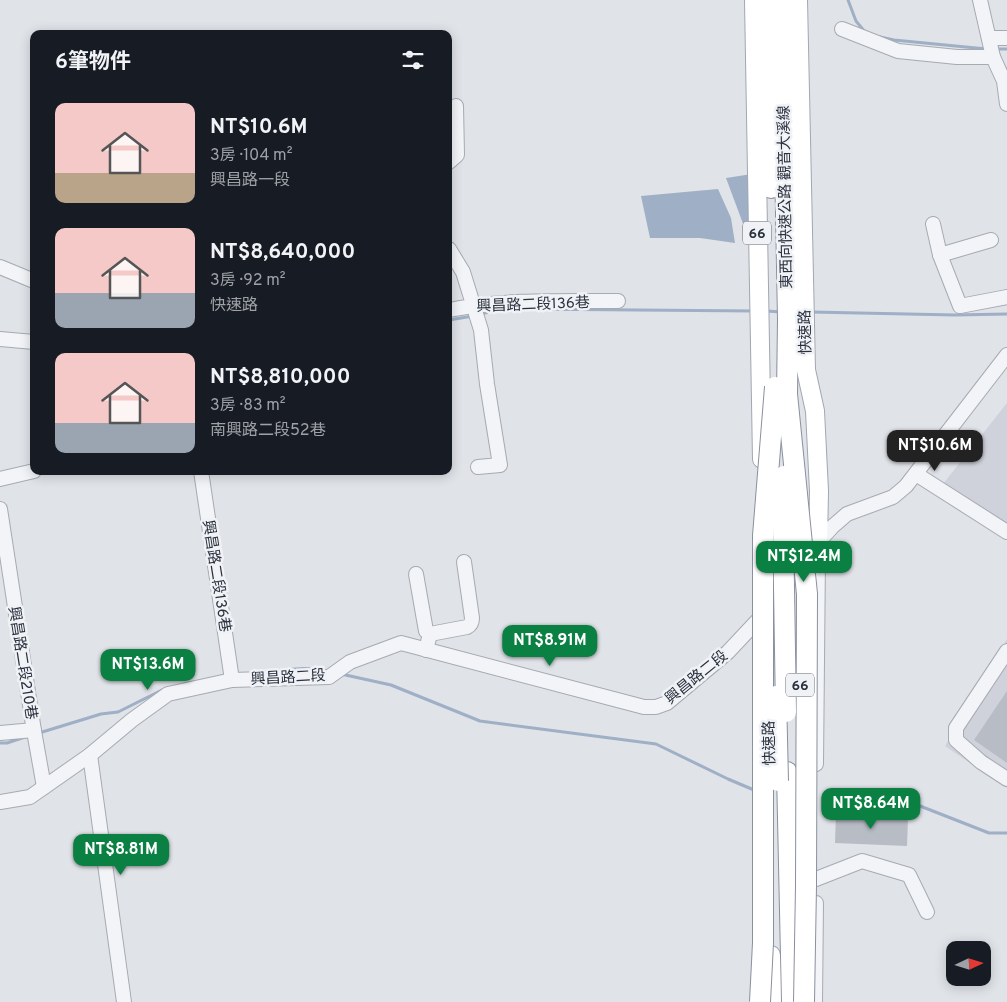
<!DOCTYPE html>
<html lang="zh-TW">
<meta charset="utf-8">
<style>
body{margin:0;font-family:Overpass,"Noto Sans TC",sans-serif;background:#20242c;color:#f1f3f6;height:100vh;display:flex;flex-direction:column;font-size:19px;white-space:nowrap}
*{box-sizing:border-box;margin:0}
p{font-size:16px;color:#9ea1a6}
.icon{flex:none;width:28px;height:28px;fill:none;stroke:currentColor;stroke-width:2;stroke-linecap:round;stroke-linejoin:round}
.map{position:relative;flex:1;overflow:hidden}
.side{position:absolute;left:30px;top:30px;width:422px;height:445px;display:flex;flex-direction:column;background:#171b24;border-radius:10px;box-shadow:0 2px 12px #0003}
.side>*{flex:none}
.needle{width:32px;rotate:86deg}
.fabs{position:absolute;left:946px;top:941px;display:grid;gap:10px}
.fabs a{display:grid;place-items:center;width:45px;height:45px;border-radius:10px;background:#171b24;box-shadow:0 2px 12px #0003;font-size:25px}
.price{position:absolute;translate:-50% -42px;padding:0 11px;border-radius:10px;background:#0b8043;color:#fff;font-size:16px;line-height:32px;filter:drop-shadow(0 1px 2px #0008)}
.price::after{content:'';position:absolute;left:50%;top:30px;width:15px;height:11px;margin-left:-8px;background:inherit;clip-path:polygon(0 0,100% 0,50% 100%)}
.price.current{background:#222;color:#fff}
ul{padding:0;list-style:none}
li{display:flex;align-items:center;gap:15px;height:125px;padding:0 25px}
li span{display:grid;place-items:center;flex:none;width:140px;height:100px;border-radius:10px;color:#555}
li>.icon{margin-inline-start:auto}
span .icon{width:60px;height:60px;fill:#fffc;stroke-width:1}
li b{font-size:21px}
h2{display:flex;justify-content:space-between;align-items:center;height:60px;padding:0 25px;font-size:21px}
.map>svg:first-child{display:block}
.built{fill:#cfd2da}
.water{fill:#9eafc6}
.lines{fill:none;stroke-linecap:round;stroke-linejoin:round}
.stream{stroke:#9eafc6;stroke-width:3}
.building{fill:#b8bcc5}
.minor-casing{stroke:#a6aab2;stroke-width:16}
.major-casing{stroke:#a1a7b3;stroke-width:20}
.highway-casing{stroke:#89909e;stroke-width:22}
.minor{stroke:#f3f4f7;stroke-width:14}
.major{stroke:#fff;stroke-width:18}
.highway{stroke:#fff;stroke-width:20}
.highway-bridge-casing{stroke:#89909e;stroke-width:22;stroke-linecap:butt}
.highway-bridge{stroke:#fff;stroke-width:20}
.labels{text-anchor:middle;stroke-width:5;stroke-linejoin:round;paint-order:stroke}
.shield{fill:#f0f2f6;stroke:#656b75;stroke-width:1}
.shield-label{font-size:14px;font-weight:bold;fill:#2a313e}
.street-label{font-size:15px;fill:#2a313e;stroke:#f0f2f6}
</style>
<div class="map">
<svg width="1007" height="1002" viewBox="0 0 1007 1002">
<rect width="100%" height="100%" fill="#e0e3e8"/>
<g class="built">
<polygon points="1007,403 1007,533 943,484"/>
<polygon points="1007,639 1007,788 945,746"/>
</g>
<g class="water">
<polygon points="752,174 750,231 745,229 726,178"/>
<polygon points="718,189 731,218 735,243 700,238 650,238 641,196"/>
</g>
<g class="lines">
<g class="stream">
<polyline points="848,0 856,21 865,32"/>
<polyline points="880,37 894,40 976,48 988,49"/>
<polyline points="994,49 1007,49"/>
<polyline points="521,309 755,311"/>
<polyline points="766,311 782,312"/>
<polyline points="811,312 955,315 1007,314"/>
<polyline points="479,314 507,309"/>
<polyline points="449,320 473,316"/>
<path d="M264,672c20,-2 41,-6 61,-1"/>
<polyline points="341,674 391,685 480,721 656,744 728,779 754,790"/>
<polyline points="39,733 101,714 118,712 162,690"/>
<polyline points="0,743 7,743 28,736"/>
<polyline points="826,797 863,790 915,804 989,833 1007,833"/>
</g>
</g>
<g class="building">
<polygon points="1007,691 1007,763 974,740"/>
<polygon points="836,813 908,817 907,846 835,843"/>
</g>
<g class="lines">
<g class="minor-casing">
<g id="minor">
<polyline points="980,0 993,57 1004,81 1007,104"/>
<polyline points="842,29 898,51 957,57 993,57"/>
<polyline points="989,38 1007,38"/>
<polyline points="449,162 457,155 456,106"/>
<polyline points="933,224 940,255 960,306 1007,297"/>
<polyline points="449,249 463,272 481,330 487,384 500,465 478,467"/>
<polyline points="940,255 991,240"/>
<polyline points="0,267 34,281"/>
<path d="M449,310c56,-11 113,-9 169,-9"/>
<polyline points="0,339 34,342"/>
<polyline points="201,471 232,680"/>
<polyline points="916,474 1007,532"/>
<polyline points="0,479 34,471"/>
<polyline points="0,509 34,731 44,787"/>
<polyline points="816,545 832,527 847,514 893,497 906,486 1007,355"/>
<polyline points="416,574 426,631 430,634"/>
<path d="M426,650l4,-16 37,-7c4,-2 5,-5 5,-9l-8,-56"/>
<polyline points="1007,651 956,728 956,740 981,762 1007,779"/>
<polyline points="0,733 34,730"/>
<polyline points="90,755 124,1002"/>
<polyline points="816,764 818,556"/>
<polyline points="0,802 30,797 90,755 132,720 168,694 232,680 329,677 350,662 401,643 644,707 656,707 667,703 728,652 758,620 785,584"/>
<polyline points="816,879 862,861 909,875 927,912"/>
<polyline points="815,1002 816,903"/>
</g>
</g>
<g class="major-casing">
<g id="major">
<polyline points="754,0 762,459"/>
<polyline points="798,0 806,370 815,411 819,491 818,542 807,580"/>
<polyline points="771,955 772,1002"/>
</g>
</g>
<g class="highway-casing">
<g id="highway">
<polyline points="767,0 771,188"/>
<polyline points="782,0 788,320 787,394"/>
<polyline points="787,772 792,1002"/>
</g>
</g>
<use href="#minor" class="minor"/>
<use href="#major" class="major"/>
<use href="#highway" class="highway"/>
<g class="highway-bridge-casing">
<g id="highway-bridge">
<polyline points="787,394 807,594 806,886 804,1002"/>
<polyline points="784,476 783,525 786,712"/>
<polyline points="776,696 778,781"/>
<polyline points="760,1002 763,943 763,536 775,387"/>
</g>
</g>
<use href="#highway-bridge" class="highway-bridge"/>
</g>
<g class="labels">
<g class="shield">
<rect x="743" y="221.5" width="28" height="23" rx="4"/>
<rect x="786" y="673.5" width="28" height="23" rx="4"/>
</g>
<g class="shield-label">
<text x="757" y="238">66</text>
<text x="800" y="690">66</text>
</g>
<g class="street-label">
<text transform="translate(785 197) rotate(-91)" y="5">東西向快速公路 觀音大溪線</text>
<text transform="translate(533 304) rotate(-2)" y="5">興昌路二段136巷</text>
<text transform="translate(805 332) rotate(-91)" y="5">快速路</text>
<text transform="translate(217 576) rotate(81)" y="5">興昌路二段136巷</text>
<text transform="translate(23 663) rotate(81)" y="5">興昌路二段210巷</text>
<text transform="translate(288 677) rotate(-3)" y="5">興昌路二段</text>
<text transform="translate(696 677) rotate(-39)" y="5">興昌路二段</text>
<text transform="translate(769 743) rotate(-91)" y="5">快速路</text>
</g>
</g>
</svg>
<div class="fabs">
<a><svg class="needle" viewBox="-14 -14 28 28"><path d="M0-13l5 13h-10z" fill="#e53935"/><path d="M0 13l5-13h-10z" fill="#9ea1a6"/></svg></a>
</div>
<b class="price current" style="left:935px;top:472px">NT$10.6M</b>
<b class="price" style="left:804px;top:583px">NT$12.4M</b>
<b class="price" style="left:550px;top:667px">NT$8.91M</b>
<b class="price" style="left:148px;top:691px">NT$13.6M</b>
<b class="price" style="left:871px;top:830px">NT$8.64M</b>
<b class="price" style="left:121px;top:876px">NT$8.81M</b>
<section class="side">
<h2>6筆物件<svg class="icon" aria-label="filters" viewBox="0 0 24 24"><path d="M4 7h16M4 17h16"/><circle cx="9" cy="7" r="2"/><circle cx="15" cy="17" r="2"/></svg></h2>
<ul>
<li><span style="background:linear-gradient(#f6c9c9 70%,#b9a48a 0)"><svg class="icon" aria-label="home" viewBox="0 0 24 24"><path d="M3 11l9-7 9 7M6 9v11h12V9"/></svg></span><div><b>NT$10.6M</b><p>3房 · 104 m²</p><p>興昌路一段</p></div></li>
<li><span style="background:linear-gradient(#f6c9c9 65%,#9aa5b1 0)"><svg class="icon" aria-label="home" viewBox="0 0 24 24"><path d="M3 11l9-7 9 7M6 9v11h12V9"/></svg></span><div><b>NT$8,640,000</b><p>3房 · 92 m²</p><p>快速路</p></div></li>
<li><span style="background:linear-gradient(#f6c9c9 70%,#9aa5b1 0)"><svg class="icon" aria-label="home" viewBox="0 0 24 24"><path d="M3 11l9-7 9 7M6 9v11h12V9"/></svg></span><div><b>NT$8,810,000</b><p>3房 · 83 m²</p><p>南興路二段52巷</p></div></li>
</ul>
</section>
</div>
